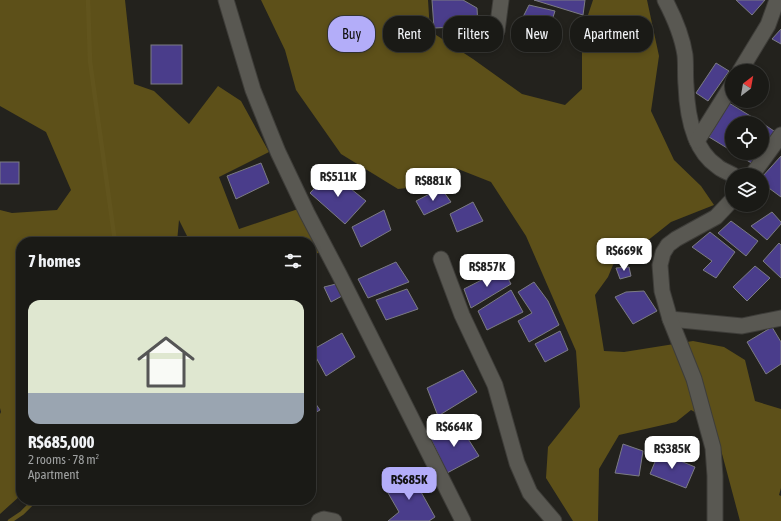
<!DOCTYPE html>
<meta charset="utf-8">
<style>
body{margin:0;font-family:"Asap Condensed",sans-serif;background:#272723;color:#f1f3f6;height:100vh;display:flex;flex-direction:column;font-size:15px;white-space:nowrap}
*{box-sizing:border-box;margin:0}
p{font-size:13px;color:#9fa1a1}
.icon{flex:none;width:22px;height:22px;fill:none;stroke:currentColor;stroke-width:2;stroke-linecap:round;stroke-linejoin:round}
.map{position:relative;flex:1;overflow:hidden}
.details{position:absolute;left:16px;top:237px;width:300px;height:268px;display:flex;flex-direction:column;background:#1a1a16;border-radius:16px;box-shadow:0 2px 6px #0003,0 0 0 1px #383835}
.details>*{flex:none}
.banner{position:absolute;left:328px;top:16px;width:380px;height:36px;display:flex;gap:8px}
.needle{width:26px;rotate:31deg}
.fabs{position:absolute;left:725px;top:64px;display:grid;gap:8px}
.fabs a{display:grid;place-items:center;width:44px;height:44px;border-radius:50%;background:#1a1a16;box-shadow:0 2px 6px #0003,0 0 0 1px #383835;font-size:20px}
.price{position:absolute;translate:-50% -34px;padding:0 9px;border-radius:8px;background:#fff;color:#222;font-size:13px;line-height:26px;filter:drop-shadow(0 1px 2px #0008)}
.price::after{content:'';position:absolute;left:50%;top:24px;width:12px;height:9px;margin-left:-6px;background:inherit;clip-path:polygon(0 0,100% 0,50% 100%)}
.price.current{background:#b3adf9;color:#111}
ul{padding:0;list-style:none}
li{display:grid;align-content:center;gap:8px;height:212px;padding:0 12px}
li span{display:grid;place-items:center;height:124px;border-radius:12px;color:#555}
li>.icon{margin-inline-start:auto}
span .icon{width:72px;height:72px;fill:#fffc;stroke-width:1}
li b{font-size:17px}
h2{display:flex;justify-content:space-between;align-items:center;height:48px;padding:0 12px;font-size:17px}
.chip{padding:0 14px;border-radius:16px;background:#1a1a16;box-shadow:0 2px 6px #0003,0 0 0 1px #383835;font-size:14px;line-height:36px}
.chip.current{background:#b3adf9;color:#111}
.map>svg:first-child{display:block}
.forest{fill:#5d5019}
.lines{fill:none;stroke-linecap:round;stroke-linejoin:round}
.stream{stroke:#61541d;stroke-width:4.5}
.building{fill:#4a3d8b;stroke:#7c7c83}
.minor-casing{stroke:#3e3d39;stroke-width:17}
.minor{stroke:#595852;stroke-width:15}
</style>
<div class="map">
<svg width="781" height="521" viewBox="0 0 781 521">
<rect width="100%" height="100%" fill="#23221d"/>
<g class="forest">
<polygon points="0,0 125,0 134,84 154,91 189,124 218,86 241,101 269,152 219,177 239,229 301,208 325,251 311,255 311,242 190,242 179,220 177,242 21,242 21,495 0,514 0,414 1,412 0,408 0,210 12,213 57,210 71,190 46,132 0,106"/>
<polygon points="261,0 428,0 430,31 473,59 522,94 565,105 582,89 582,33 593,0 647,0 659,56 651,111 674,160 701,186 714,205 671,222 642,245 622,253 613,265 608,277 595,295 604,351 624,352 693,341 724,347 745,360 755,401 781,409 781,488 779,495 781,496 781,521 740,521 721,450 708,419 691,410 676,422 619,435 599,469 598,521 573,521 546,478 548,447 580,407 576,351 526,236 491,182 458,169 424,186 398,189 341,154 296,90 285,50"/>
</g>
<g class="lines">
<g class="stream">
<polyline points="88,0 90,61 115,242"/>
<polyline points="10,521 22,513 35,500"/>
</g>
</g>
<g class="building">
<polygon points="432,0 463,0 477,8 478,26 434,28"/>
<polygon points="534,0 585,0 583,15"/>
<polygon points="736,0 765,0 752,15"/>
<polygon points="529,5 555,11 548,33 520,23"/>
<polygon points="781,29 781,44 772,39"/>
<rect x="151" y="45" width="31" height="39"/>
<polygon points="716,63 729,71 708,101 696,93"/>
<polygon points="729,103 762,123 732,123 732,151 709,137"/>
<polygon points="762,123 777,133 762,152"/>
<polygon points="735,153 761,153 753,164"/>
<polygon points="781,156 781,197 762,183 762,177"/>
<rect x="0" y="162" width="19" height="22"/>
<polygon points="261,163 269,183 236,199 227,176"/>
<polygon points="330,172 366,201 345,224 310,193"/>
<polygon points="441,188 451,202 424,215 416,201"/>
<polygon points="473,202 483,221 457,232 450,214"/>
<polygon points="384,210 391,230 361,247 352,227"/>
<polygon points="772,212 781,222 781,224 767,240 751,226"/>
<polygon points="731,221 758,241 746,256 718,233"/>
<polygon points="710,232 735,252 716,278 703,270 712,261 692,247"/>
<polygon points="779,243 781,245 781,278 763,261"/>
<polygon points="396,262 409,282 368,298 358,279"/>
<polygon points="755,266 770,278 747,301 733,287"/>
<polygon points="629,267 631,276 620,279 616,268"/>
<polygon points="503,269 511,284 471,308 464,289"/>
<polygon points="534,282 548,301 559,325 529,342 518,321 532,313 518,292"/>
<polygon points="336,284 342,296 331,302 324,287"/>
<polygon points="407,289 418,309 386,320 376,300"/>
<polygon points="511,290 523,312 487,330 478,311"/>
<polygon points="644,291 657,311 633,324 615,297 626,292"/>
<polygon points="772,327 781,342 781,364 766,374 747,342"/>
<polygon points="560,331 568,350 545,362 535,344"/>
<polygon points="342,333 355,357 326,376 312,350"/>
<polygon points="463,370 477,392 438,416 427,388"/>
<polygon points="311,397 320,410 311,415"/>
<polygon points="458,423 479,456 447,473 430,437"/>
<polygon points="623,444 643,451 639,476 615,473"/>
<polygon points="659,452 695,467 686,488 650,474"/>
<polygon points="411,474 435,517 429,521 388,521 399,512 384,486"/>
</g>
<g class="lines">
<g class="minor-casing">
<g id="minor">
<polyline points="226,0 253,90 278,152 307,213 339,274 463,521"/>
<path d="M665,0c9,17 17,35 20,55 1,10 0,20 1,30 1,28 6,64 31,81 4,4 11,6 16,9"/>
<polyline points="497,31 501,0"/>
<polyline points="740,71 768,25 777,0"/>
<polyline points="697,141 732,85"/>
<polyline points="752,175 781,135"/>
<polyline points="441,259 462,315 495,385 517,463 530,493 554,521"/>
<polyline points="670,319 742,326 781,318"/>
<polyline points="319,521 324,519 334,521"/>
<polyline points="715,521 715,476 713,448 694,379 670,319 662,291 660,265 663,253 668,245 676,239 716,217 732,200"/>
</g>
</g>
<use href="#minor" class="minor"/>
</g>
</svg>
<div class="fabs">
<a><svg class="needle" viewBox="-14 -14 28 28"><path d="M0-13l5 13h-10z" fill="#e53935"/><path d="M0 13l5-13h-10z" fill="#9fa1a1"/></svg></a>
<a><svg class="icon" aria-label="locate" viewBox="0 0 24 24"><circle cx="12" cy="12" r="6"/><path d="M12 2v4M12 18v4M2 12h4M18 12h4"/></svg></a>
<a><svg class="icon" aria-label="layers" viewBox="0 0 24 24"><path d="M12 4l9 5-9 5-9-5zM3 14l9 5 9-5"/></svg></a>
</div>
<b class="price" style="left:338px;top:198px">R$511K</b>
<b class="price" style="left:433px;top:202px">R$881K</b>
<b class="price" style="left:624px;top:272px">R$669K</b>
<b class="price" style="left:487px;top:288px">R$857K</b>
<b class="price" style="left:454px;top:448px">R$664K</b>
<b class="price" style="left:672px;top:470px">R$385K</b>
<b class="price current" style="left:409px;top:501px">R$685K</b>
<div class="banner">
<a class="chip current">Buy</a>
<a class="chip">Rent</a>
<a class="chip">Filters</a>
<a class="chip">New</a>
<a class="chip">Apartment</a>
</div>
<section class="details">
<h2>7 homes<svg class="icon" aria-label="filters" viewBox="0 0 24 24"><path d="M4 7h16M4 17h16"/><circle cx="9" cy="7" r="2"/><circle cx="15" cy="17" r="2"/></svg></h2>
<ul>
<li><span style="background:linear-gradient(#dfe7d0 75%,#9aa5b1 0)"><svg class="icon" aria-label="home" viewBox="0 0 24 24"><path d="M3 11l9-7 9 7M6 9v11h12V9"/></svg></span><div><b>R$685,000</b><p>2 rooms · 78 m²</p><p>Apartment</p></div></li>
</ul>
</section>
</div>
